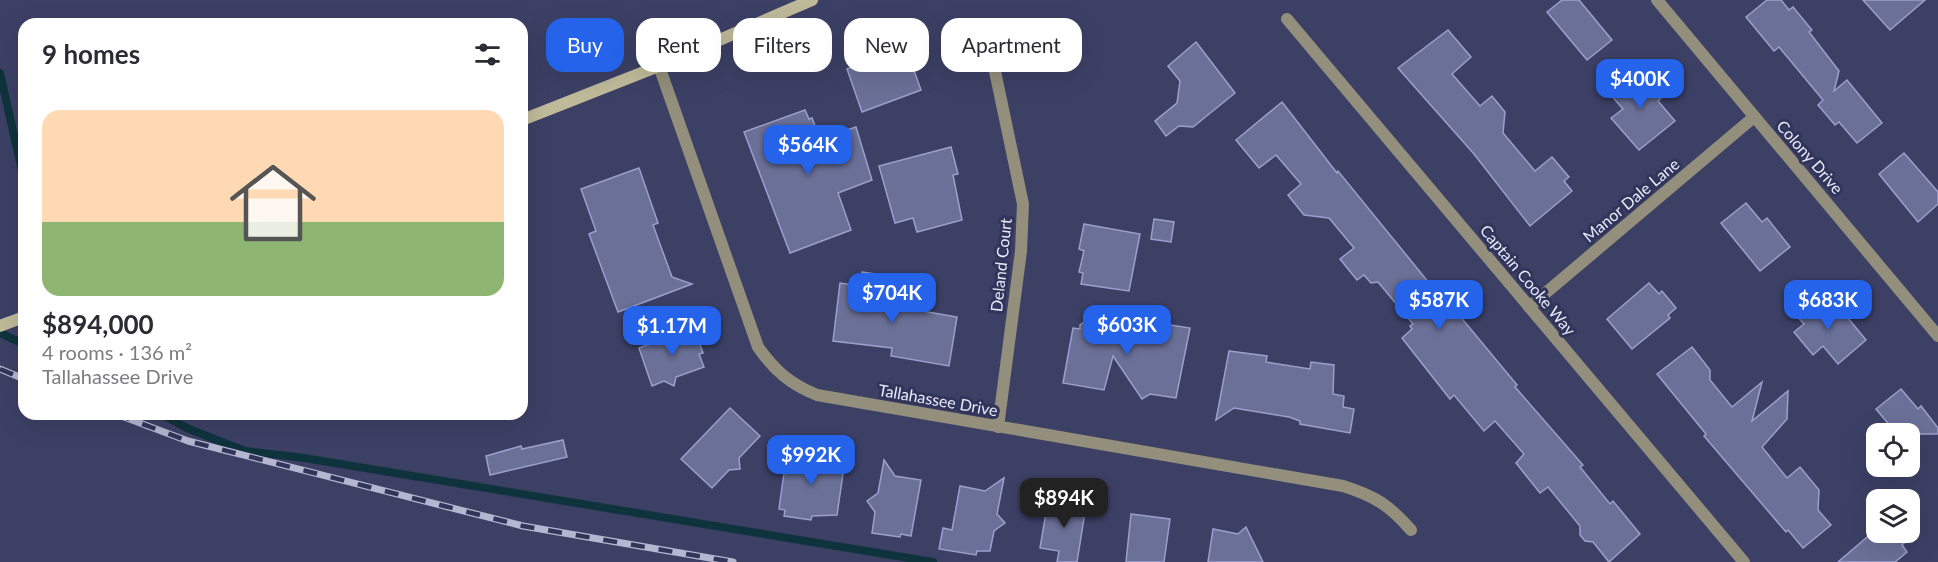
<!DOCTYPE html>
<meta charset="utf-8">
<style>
body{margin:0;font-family:Lato,sans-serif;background:#f2f2f3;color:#2b2b33;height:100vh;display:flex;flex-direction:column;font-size:22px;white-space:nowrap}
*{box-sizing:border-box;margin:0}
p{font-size:20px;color:#7c7c81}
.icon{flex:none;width:33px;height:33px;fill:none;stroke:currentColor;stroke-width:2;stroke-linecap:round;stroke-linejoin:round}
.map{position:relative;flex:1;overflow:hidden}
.panel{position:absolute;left:18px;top:18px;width:510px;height:402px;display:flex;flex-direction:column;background:#fff;border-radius:18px;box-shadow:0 6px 24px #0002}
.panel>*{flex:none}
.top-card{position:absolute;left:546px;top:18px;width:570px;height:54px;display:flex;gap:12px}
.tools{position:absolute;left:1866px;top:423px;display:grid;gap:12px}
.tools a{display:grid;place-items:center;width:54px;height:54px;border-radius:12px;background:#fff;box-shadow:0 6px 24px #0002;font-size:30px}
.price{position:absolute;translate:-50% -51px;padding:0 14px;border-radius:12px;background:#2563eb;color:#fff;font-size:20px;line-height:39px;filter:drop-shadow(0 2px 3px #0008)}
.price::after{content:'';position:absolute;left:50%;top:36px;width:18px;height:14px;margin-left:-9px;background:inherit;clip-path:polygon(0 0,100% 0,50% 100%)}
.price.selected{background:#222;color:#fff}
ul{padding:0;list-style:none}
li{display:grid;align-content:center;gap:12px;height:318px;padding:0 24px}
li+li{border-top:2px solid #e1e1e2}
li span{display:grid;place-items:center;height:186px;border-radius:18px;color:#555}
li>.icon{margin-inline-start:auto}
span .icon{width:108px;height:108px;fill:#fffc;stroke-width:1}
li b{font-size:26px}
h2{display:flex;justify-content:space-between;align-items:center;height:72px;padding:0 24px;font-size:26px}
.tag{padding:0 21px;border-radius:18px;background:#fff;box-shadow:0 6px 24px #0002;font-size:21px;line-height:54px}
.tag.selected{background:#2563eb;color:#fff}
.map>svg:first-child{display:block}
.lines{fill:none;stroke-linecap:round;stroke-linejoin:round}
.stream{stroke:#0f333d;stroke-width:8}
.building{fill:#6b7098;stroke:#9aa0cb;stroke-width:1.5}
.street{stroke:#938f7c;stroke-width:12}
.secondary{stroke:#bfba9a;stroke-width:12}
.rail-casing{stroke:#b4b7cf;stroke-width:7}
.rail{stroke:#32355a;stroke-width:4.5;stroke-dasharray:14;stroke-linecap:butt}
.labels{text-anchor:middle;stroke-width:6;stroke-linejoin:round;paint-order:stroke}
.street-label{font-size:16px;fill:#e9ebfe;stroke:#32355a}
</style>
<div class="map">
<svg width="1938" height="562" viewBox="0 0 1938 562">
<rect width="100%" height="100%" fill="#3c4065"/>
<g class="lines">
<g class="stream">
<polyline points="0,73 24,180"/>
<polyline points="0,333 24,344"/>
<polyline points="161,414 189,429 245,451 304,458 933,562"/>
</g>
</g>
<g class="building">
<polygon points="1562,0 1579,0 1612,40 1587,60 1547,12"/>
<polygon points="1767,0 1781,0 1789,10 1793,7 1812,30 1809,32 1839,71 1834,91 1847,80 1882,123 1857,143 1839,122 1835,125 1818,105 1823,100 1779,47 1774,51 1746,17"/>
<polygon points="1863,0 1925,0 1890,30"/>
<polygon points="1448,30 1471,57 1452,74 1480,106 1492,96 1505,112 1503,133 1535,171 1552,157 1569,177 1564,181 1572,191 1530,226 1474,154 1398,68"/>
<polygon points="1196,42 1235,93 1193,127 1179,126 1166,136 1155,121 1177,103 1180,81 1168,66"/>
<polygon points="906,48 921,90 862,112 847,69"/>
<polygon points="1640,68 1663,96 1658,101 1675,121 1639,150 1611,118 1623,109 1610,94"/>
<polygon points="1282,102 1337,173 1338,171 1438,294 1440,292 1517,385 1515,387 1583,465 1580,467 1610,504 1613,501 1640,534 1609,562 1593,542 1585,541 1580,535 1580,526 1548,487 1540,493 1516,463 1524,454 1495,421 1484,431 1454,395 1450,399 1402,338 1412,329 1410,326 1413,324 1378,282 1371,283 1364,275 1357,280 1340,259 1354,248 1329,218 1304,215 1288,195 1301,184 1276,155 1259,168 1236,140"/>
<polygon points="805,110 809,119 812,118 820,139 856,127 872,180 838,193 851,230 790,253 744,132"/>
<polygon points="951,147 958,174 953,175 962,220 917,232 913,218 895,223 879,166"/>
<polygon points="1904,153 1938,192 1938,204 1918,222 1879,174"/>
<polygon points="639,168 658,223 653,225 672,277 692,284 618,312 589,234 596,231 581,189"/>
<polygon points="1746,203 1762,222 1767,218 1790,247 1760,271 1721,223"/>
<polygon points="1154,219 1174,222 1171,242 1151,239"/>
<polygon points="1084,224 1140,234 1129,291 1081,284 1083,273 1079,272 1084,251 1079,249"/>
<polygon points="862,272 882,275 880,296 914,302 919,309 928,312 957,317 949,366 891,356 892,348 833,341 840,283 860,286"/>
<polygon points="1649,283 1659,294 1662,291 1676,308 1668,315 1670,318 1632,349 1607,319"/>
<polygon points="1822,295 1839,315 1843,312 1866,340 1838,364 1823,346 1813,355 1794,332 1804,324 1797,316"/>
<polygon points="1105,307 1123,332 1150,337 1152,322 1190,328 1176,398 1150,394 1142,399 1113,356 1104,390 1063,383 1073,328 1080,329 1080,325"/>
<polygon points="694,328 703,353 699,354 704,367 676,377 674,386 664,381 652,386 639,348"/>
<polygon points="1692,347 1710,370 1710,380 1732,407 1762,382 1752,421 1788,391 1787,419 1762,447 1787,478 1800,467 1819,490 1818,510 1831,525 1803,548 1788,530 1786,532 1704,436 1706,434 1657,374"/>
<polygon points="1229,351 1267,356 1266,362 1310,369 1311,362 1334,365 1333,394 1344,396 1343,407 1354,409 1350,433 1300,424 1300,421 1289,417 1234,408 1216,420"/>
<polygon points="1901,389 1918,409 1921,406 1938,428 1938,434 1897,434 1876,409"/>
<polygon points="730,408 760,436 739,458 740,469 729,470 712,488 681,459"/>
<polygon points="563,440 567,457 490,475 486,456 521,446 522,449"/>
<polygon points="787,451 845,460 837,515 812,516 811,520 784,516 785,510 779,509"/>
<polygon points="884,460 895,476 921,480 911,536 901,534 900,537 872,533 875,512 867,501 878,493"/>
<polygon points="1004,478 997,514 1005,523 994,531 990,551 977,551 976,555 939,549 943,528 952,530 960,486 985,491"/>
<polygon points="1088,493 1077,562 1057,562 1059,551 1040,548 1048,501 1073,505"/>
<polygon points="1131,514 1170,519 1164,562 1126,562"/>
<polygon points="1246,527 1263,562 1208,562 1213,529 1238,534"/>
<polygon points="1873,532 1916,532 1902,545 1907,552 1895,562 1838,562"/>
</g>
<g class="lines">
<g class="street">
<polyline points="1657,0 1938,336"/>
<polyline points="1287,19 1744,562"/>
<polyline points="988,38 1023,204 1021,251 998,427"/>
<path d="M659,66l99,281c17,24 32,37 59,48l526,91c32,10 46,19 68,44"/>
<polyline points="1529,307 1754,117"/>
</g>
<g class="secondary">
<polyline points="522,120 659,66 812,0"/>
<polyline points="0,326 24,317"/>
</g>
<g class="rail-casing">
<g id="rail">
<polyline points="0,369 24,379"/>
<polyline points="116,414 188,441 523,526 733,562"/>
</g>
</g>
<use href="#rail" class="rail"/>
</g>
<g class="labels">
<g class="street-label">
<text transform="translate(1810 157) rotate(49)" y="6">Colony Drive</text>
<text transform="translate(1631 200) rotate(-40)" y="6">Manor Dale Lane</text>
<text transform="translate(1001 265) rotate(-84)" y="6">Deland Court</text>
<text transform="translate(1528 280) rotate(50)" y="6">Captain Cooke Way</text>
<text transform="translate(938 400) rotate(10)" y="6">Tallahassee Drive</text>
</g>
</g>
</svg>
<div class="tools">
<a><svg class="icon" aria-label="locate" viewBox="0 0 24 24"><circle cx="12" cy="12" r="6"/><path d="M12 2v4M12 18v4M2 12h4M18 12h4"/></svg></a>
<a><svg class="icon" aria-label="layers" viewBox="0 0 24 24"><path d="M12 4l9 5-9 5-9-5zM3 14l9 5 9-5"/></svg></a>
</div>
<b class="price" style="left:1640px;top:110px">$400K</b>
<b class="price" style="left:808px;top:176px">$564K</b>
<b class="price" style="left:892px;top:324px">$704K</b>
<b class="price" style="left:1439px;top:331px">$587K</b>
<b class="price" style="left:1828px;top:331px">$683K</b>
<b class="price" style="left:1127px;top:356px">$603K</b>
<b class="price" style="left:672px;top:357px">$1.17M</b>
<b class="price" style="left:811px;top:486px">$992K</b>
<b class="price selected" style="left:1064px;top:529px">$894K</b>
<div class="top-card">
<a class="tag selected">Buy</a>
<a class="tag">Rent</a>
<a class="tag">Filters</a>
<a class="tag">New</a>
<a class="tag">Apartment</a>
</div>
<section class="panel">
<h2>9 homes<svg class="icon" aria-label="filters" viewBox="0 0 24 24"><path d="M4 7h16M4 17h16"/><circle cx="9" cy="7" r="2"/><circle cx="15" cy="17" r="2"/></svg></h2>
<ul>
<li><span style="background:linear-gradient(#ffd9b3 60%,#8fb573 0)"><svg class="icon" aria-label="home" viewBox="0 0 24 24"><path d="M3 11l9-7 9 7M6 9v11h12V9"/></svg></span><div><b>$894,000</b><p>4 rooms · 136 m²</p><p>Tallahassee Drive</p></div></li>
</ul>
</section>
</div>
